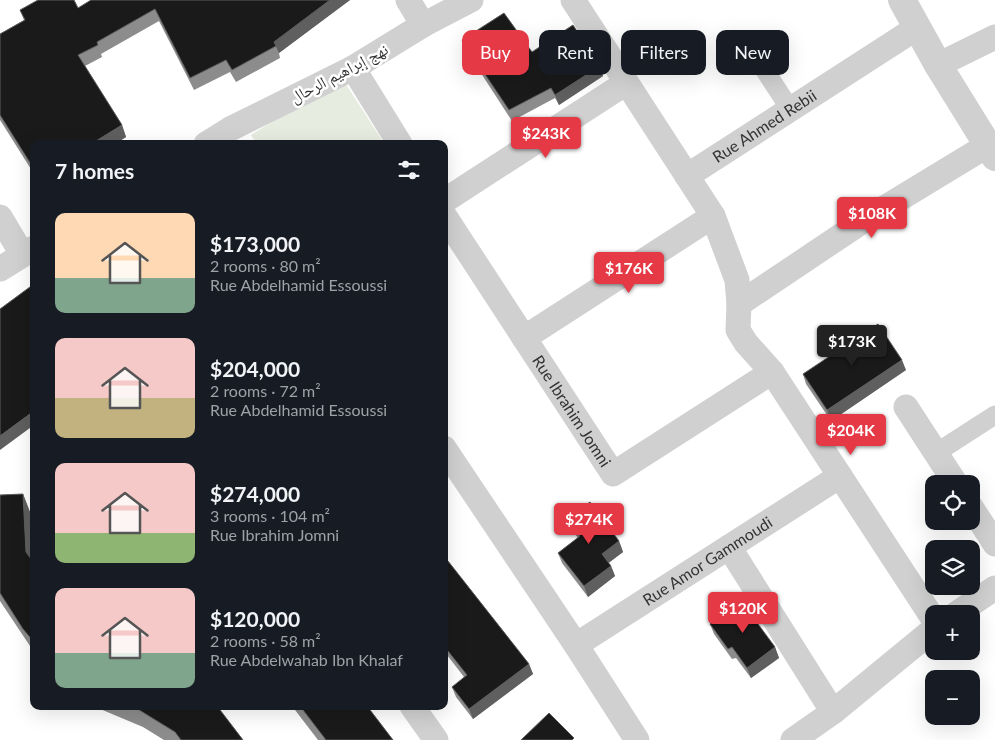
<!DOCTYPE html>
<meta charset="utf-8">
<style>
body{margin:0;font-family:Lato,"Noto Naskh Arabic",sans-serif;background:#242831;color:#f1f3f6;height:100vh;display:flex;flex-direction:column;font-size:19px;white-space:nowrap}
*{box-sizing:border-box;margin:0}
p{font-size:16px;color:#9ea1a6}
.icon{flex:none;width:28px;height:28px;fill:none;stroke:currentColor;stroke-width:2;stroke-linecap:round;stroke-linejoin:round}
.map{position:relative;flex:1;overflow:hidden}
.sheet{position:absolute;left:30px;top:140px;width:418px;height:570px;display:flex;flex-direction:column;background:#171b24;border-radius:10px;box-shadow:0 5px 20px #0002}
.sheet>*{flex:none}
.banner{position:absolute;left:462px;top:30px;width:458px;height:45px;display:flex;gap:10px}
.controls{position:absolute;left:925px;top:475px;display:grid;gap:10px}
.controls a{display:grid;place-items:center;width:55px;height:55px;border-radius:10px;background:#171b24;box-shadow:0 5px 20px #0002;font-size:25px}
.price{position:absolute;translate:-50% -42px;padding:0 11px;border-radius:5px;background:#e63946;color:#fff;font-size:16px;line-height:32px;filter:drop-shadow(0 1px 2px #0008)}
.price::after{content:'';position:absolute;left:50%;top:30px;width:15px;height:11px;margin-left:-8px;background:inherit;clip-path:polygon(0 0,100% 0,50% 100%)}
.price.current{background:#222;color:#fff}
ul{padding:0;list-style:none}
li{display:flex;align-items:center;gap:15px;height:125px;padding:0 25px}
li span{display:grid;place-items:center;flex:none;width:140px;height:100px;border-radius:10px;color:#555}
li>.icon{margin-inline-start:auto}
span .icon{width:60px;height:60px;fill:#fffc;stroke-width:1}
li b{font-size:21px}
h2{display:flex;justify-content:space-between;align-items:center;height:60px;padding:0 25px;font-size:21px}
.chip{padding:0 18px;border-radius:10px;background:#171b24;box-shadow:0 5px 20px #0002;font-size:18px;line-height:45px}
.chip.current{background:#e63946;color:#fff}
.map>svg:first-child{display:block}
.green{fill:#e6ecdf}
.lines{fill:none;stroke-linecap:round;stroke-linejoin:round}
.pedestrian{stroke:#d0d0d0;stroke-width:19}
.minor{stroke:#d0d0d0;stroke-width:25}
.tertiary{stroke:#d0d0d0;stroke-width:28}
.wall{fill:#8c8c8c}
.shaded-wall{fill:#5f5f5f}
.building{fill:#1a1a1a;stroke:#5f5f5f}
.labels{text-anchor:middle;stroke-width:5;stroke-linejoin:round;paint-order:stroke}
.street-label{font-size:16px;fill:#333;stroke:#fff}
</style>
<div class="map">
<svg width="995" height="740" viewBox="0 0 995 740">
<rect width="100%" height="100%" fill="#fff"/>
<polygon class="green" points="342,78 382,140 376,144 257,144 251,135"/>
<g class="lines">
<g class="pedestrian">
<polyline points="749,46 790,109"/>
<polyline points="936,453 995,415"/>
</g>
<g class="minor">
<polyline points="408,0 423,25"/>
<polyline points="573,0 713,216 737,280 739,304 738,330 746,343 772,372 934,620"/>
<polyline points="938,65 995,37"/>
<polyline points="353,68 400,144"/>
<polyline points="206,144 230,129 353,68 423,25 471,0"/>
<path id="s1" d="M687,176l231,-149"/>
<polyline points="444,201 626,83"/>
<path id="s2" d="M444,215l169,259 159,-102"/>
<polyline points="0,217 22,254"/>
<polyline points="0,269 34,248"/>
<polyline points="739,304 863,221 988,145"/>
<polyline points="524,338 713,216"/>
<polyline points="906,407 956,484"/>
<polyline points="444,448 576,645 637,740"/>
<polyline points="971,507 995,544"/>
<polyline points="729,547 833,712"/>
<polyline points="956,614 995,588"/>
<path id="s3" d="M576,645l264,-169"/>
<polyline points="412,706 436,740"/>
<polyline points="793,740 833,712 934,629"/>
</g>
<polyline class="tertiary" points="902,0 938,65 995,157"/>
</g>
<g class="wall">
<polygon points="350,0 279,53 280,58 236,82 230,72 194,90 159,21 101,54 102,57 85,66 122,125 126,137 115,144 34,144 34,174 0,120 0,34 24,20 20,10"/>
<polygon points="462,40 532,52 603,76 559,105 555,98 512,121 466,50"/>
<polygon points="906,370 831,421 806,384 803,374"/>
<polygon points="23,494 30,512 32,561 34,564 34,652 0,601 0,495"/>
<polygon points="567,519 619,541 623,552 608,563 611,566 615,576 588,597 562,563 558,553 578,538 571,529"/>
<polygon points="444,556 529,664 533,674 473,719 456,697 452,687 464,677 444,651"/>
<polygon points="710,624 775,647 779,658 751,678 736,658 732,659 714,634"/>
<polygon points="93,706 217,706 243,740 164,740 143,727"/>
<polygon points="292,706 367,706 393,740 318,740"/>
</g>
<g class="shaded-wall">
<polygon points="330,0 350,0 279,53 274,42"/>
<polygon points="600,66 603,76 559,105 555,95"/>
<polygon points="122,125 126,137 115,144 91,144"/>
<polygon points="902,360 906,370 831,421 827,410"/>
<polygon points="34,411 34,425 0,450 0,436"/>
<polygon points="23,494 30,512 33,571 26,552"/>
<polygon points="619,541 623,552 606,565 602,554"/>
<polygon points="611,566 615,576 588,597 584,586"/>
<polygon points="775,647 779,658 751,678 747,668"/>
<polygon points="529,664 533,674 473,719 469,709"/>
</g>
<g class="building">
<polygon points="38,0 74,0 78,8 91,0 330,0 274,42 276,46 232,70 226,60 190,78 155,9 97,42 98,45 78,55 122,125 91,144 34,144 34,169 0,115 0,34 25,20 20,10"/>
<polygon points="504,13 532,52 573,25 600,66 555,95 551,88 509,110 462,40"/>
<polygon points="34,284 34,411 0,436 0,309"/>
<polygon points="878,324 902,360 827,410 803,374"/>
<polygon points="23,494 26,552 34,563 34,642 23,629 0,593 0,495"/>
<polygon points="590,502 619,541 602,554 611,566 584,586 558,553 580,536 567,519"/>
<polygon points="444,556 529,664 469,709 452,687 467,675 444,646"/>
<polygon points="741,601 775,647 747,668 732,647 728,649 710,624"/>
<polygon points="131,706 217,706 243,740 181,740 175,732 136,708"/>
<polygon points="300,706 367,706 393,740 326,740"/>
<polygon points="549,713 574,738 572,740 521,740"/>
</g>
<g class="labels">
<g class="street-label">
<text transform="translate(339 73) rotate(-28)" y="6">نهج إبراهيم الرحال</text>
<text dy="6" stroke="none"><textPath href="#s1" startOffset="92">Rue Ahmed Rebii</textPath></text>
<text dy="6" stroke="none"><textPath href="#s2" startOffset="234">Rue Ibrahim Jomni</textPath></text>
<text dy="6" stroke="none"><textPath href="#s3" startOffset="156">Rue Amor Gammoudi</textPath></text>
</g>
</g>
</svg>
<div class="controls">
<a><svg class="icon" aria-label="locate" viewBox="0 0 24 24"><circle cx="12" cy="12" r="6"/><path d="M12 2v4M12 18v4M2 12h4M18 12h4"/></svg></a>
<a><svg class="icon" aria-label="layers" viewBox="0 0 24 24"><path d="M12 4l9 5-9 5-9-5zM3 14l9 5 9-5"/></svg></a>
<a>+</a>
<a>−</a>
</div>
<b class="price" style="left:546px;top:159px">$243K</b>
<b class="price" style="left:872px;top:239px">$108K</b>
<b class="price" style="left:629px;top:294px">$176K</b>
<b class="price current" style="left:852px;top:367px">$173K</b>
<b class="price" style="left:851px;top:456px">$204K</b>
<b class="price" style="left:589px;top:545px">$274K</b>
<b class="price" style="left:743px;top:634px">$120K</b>
<div class="banner">
<a class="chip current">Buy</a>
<a class="chip">Rent</a>
<a class="chip">Filters</a>
<a class="chip">New</a>
</div>
<section class="sheet">
<h2>7 homes<svg class="icon" aria-label="filters" viewBox="0 0 24 24"><path d="M4 7h16M4 17h16"/><circle cx="9" cy="7" r="2"/><circle cx="15" cy="17" r="2"/></svg></h2>
<ul>
<li><span style="background:linear-gradient(#ffd9b3 65%,#7fa58c 0)"><svg class="icon" aria-label="home" viewBox="0 0 24 24"><path d="M3 11l9-7 9 7M6 9v11h12V9"/></svg></span><div><b>$173,000</b><p>2 rooms · 80 m²</p><p>Rue Abdelhamid Essoussi</p></div></li>
<li><span style="background:linear-gradient(#f6c9c9 60%,#c2b280 0)"><svg class="icon" aria-label="home" viewBox="0 0 24 24"><path d="M3 11l9-7 9 7M6 9v11h12V9"/></svg></span><div><b>$204,000</b><p>2 rooms · 72 m²</p><p>Rue Abdelhamid Essoussi</p></div></li>
<li><span style="background:linear-gradient(#f6c9c9 70%,#8fb573 0)"><svg class="icon" aria-label="home" viewBox="0 0 24 24"><path d="M3 11l9-7 9 7M6 9v11h12V9"/></svg></span><div><b>$274,000</b><p>3 rooms · 104 m²</p><p>Rue Ibrahim Jomni</p></div></li>
<li><span style="background:linear-gradient(#f6c9c9 65%,#7fa58c 0)"><svg class="icon" aria-label="home" viewBox="0 0 24 24"><path d="M3 11l9-7 9 7M6 9v11h12V9"/></svg></span><div><b>$120,000</b><p>2 rooms · 58 m²</p><p>Rue Abdelwahab Ibn Khalaf</p></div></li>
</ul>
</section>
</div>
